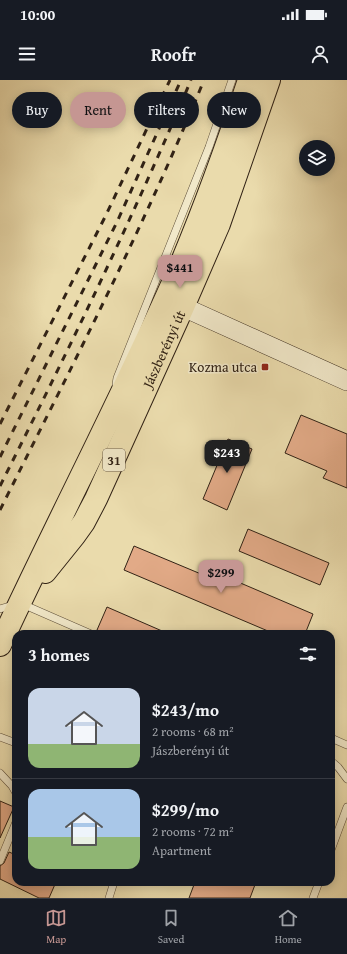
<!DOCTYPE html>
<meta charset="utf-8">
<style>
body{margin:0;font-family:"Gentium Book Plus",serif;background:#20242c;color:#f1f3f6;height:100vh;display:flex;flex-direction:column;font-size:15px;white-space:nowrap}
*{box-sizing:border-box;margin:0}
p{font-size:13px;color:#9ea1a6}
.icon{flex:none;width:22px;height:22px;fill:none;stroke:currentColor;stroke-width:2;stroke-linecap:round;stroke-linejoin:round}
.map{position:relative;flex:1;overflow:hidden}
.side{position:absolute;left:12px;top:550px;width:323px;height:256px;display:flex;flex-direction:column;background:#171b24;border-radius:12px;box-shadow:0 2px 10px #0003}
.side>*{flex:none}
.guide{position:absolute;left:12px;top:12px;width:323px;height:36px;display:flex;gap:8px}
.fabs{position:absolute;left:299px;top:60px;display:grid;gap:8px}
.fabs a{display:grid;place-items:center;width:36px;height:36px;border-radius:50%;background:#171b24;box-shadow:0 2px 10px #0003;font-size:20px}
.price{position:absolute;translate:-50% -34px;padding:0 9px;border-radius:8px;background:#c59692;color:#111;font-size:13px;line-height:26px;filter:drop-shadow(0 1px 2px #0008)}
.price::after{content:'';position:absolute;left:50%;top:24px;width:12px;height:9px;margin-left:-6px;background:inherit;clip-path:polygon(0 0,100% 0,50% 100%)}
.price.current{background:#222;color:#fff}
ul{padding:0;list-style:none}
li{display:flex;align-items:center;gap:12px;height:100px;padding:0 16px}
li+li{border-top:1px solid #363941}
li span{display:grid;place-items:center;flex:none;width:112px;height:80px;border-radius:12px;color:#555}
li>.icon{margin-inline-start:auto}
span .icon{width:48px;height:48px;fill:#fffc;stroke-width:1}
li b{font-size:17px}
h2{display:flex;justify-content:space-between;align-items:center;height:48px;padding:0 16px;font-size:17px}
.chip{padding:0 14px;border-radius:18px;background:#171b24;box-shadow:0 2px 10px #0003;font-size:14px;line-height:36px}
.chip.current{background:#c59692;color:#111}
.status{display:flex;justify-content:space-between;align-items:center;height:28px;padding:0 20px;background:#171b24;direction:ltr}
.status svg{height:11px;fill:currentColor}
header{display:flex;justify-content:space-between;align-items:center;height:52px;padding:0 16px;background:#171b24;font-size:18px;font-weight:800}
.tabs{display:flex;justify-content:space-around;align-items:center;height:56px;border-top:1px solid #363941;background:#171b24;font-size:11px;color:#9ea1a6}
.tabs a{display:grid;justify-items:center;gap:2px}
.tabs .current{color:#c59692}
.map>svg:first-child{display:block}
.building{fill:#e2aa87;stroke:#312215}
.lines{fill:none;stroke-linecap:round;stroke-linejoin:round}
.lane-casing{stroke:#5f503b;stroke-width:8}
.secondary-casing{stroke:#312215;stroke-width:20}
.primary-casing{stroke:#312215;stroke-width:24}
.lane{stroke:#f1e8c9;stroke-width:7}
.secondary{stroke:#f1e8c9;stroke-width:19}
.primary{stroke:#eadbac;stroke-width:22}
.rail{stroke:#312215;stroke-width:3;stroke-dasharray:7 7;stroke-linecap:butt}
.poi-dot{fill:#8f2418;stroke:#f1e8c9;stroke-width:1.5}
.labels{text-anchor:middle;stroke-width:3;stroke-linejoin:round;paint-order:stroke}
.shield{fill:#f1e8c9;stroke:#6b5d4b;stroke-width:1}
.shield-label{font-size:13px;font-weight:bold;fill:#312215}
.street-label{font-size:14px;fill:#312215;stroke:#f1e8c9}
.poi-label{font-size:14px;fill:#312215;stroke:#f1e8c9;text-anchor:end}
</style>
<div class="status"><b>10:00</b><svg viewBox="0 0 49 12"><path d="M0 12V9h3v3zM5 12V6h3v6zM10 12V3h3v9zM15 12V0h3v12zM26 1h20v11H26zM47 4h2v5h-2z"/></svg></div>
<header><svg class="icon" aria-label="menu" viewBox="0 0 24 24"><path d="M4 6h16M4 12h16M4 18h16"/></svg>Roofr<svg class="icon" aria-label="person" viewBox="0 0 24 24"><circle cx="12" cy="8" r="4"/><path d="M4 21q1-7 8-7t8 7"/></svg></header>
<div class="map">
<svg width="347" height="818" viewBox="0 0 347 818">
<rect width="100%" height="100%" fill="#eadbac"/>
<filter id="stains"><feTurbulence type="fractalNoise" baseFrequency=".005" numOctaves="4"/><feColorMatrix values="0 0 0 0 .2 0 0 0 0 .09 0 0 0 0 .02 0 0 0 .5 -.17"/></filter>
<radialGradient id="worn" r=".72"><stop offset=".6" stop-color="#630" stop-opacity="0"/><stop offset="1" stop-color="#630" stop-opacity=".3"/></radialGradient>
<g class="building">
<polygon points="301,335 347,354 347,408 323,398 327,391 285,373"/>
<polygon points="228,359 252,369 227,430 203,419"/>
<polygon points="248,449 329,483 320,505 239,471"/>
<polygon points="134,466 201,494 203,487 313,534 305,554 275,554 124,490"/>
<polygon points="107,527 169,554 106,554 97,550"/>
<polygon points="0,721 14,727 0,758"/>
<polygon points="9,772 16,775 16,802 56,802 49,818 39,818 0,799 0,786 4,783"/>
<polygon points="195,802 256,802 250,818 189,818"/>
</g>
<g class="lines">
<g class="lane-casing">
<g id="lane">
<polyline points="116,304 117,298 209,67 232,0"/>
<polyline points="0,529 20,523 91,554"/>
<polyline points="0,657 16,663"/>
<polyline points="331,658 347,665"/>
<polyline points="331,681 338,687 347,699"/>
<polyline points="0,693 12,706 16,713"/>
<polyline points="331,770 347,727"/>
<polyline points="0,781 16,742"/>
<polyline points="109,818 114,802"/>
<polyline points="313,818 319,802"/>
</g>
</g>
<g class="secondary-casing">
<polyline id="secondary" points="170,221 347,301"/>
</g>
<g class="primary-casing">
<g id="primary">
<path id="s1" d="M45,492l29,-36 10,-14 12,-23 87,-192 36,-83 50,-144"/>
<path d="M0,565c57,-123 120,-243 175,-367 28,-65 52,-132 74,-198"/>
</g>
</g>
<use href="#lane" class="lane"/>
<use href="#secondary" class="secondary"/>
<use href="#primary" class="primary"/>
<g class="rail">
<polyline points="0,344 106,135 170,0"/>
<polyline points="0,377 117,142 181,0"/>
<path d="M0,406c67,-133 133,-268 191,-406"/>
<path d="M0,430c71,-142 144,-283 204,-430"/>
</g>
</g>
<rect class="poi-dot" x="261" y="283" width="8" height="8" rx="2"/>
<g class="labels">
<rect class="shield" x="103" y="369" width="22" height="22" rx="3"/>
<g class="shield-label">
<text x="114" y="385">31</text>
</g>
<g class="street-label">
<text dy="5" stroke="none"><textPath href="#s1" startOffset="254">Jászberényi út</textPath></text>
</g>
<g class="poi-label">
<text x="257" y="292">Kozma utca</text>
</g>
</g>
<rect width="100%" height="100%" filter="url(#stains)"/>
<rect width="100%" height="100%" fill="url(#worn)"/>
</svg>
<div class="fabs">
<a><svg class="icon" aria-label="layers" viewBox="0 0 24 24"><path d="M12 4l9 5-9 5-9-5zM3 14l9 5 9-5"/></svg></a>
</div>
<b class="price" style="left:180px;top:209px">$441</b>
<b class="price current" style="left:227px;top:394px">$243</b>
<b class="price" style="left:221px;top:514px">$299</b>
<div class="guide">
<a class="chip">Buy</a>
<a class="chip current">Rent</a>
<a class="chip">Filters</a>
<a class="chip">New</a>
</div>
<section class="side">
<h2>3 homes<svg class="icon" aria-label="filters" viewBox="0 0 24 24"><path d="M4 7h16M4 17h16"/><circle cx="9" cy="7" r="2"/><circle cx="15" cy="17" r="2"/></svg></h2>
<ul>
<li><span style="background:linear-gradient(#c9d6e8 70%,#8fb573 0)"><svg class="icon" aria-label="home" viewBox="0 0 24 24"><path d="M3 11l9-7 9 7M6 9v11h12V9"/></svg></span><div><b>$243/mo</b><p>2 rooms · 68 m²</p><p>Jászberényi út</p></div></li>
<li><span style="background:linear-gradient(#a9c7e8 60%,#8fb573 0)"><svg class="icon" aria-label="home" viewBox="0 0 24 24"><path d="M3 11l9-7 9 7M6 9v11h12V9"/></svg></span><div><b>$299/mo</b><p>2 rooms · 72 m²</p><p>Apartment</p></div></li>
</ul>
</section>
</div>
<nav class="tabs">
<a class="current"><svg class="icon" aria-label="map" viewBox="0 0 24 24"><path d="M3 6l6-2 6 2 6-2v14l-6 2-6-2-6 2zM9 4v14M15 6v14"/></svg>Map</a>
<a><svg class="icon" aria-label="saved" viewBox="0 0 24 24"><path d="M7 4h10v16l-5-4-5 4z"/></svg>Saved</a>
<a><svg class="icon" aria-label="home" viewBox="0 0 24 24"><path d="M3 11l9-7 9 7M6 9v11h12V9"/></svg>Home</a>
</nav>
